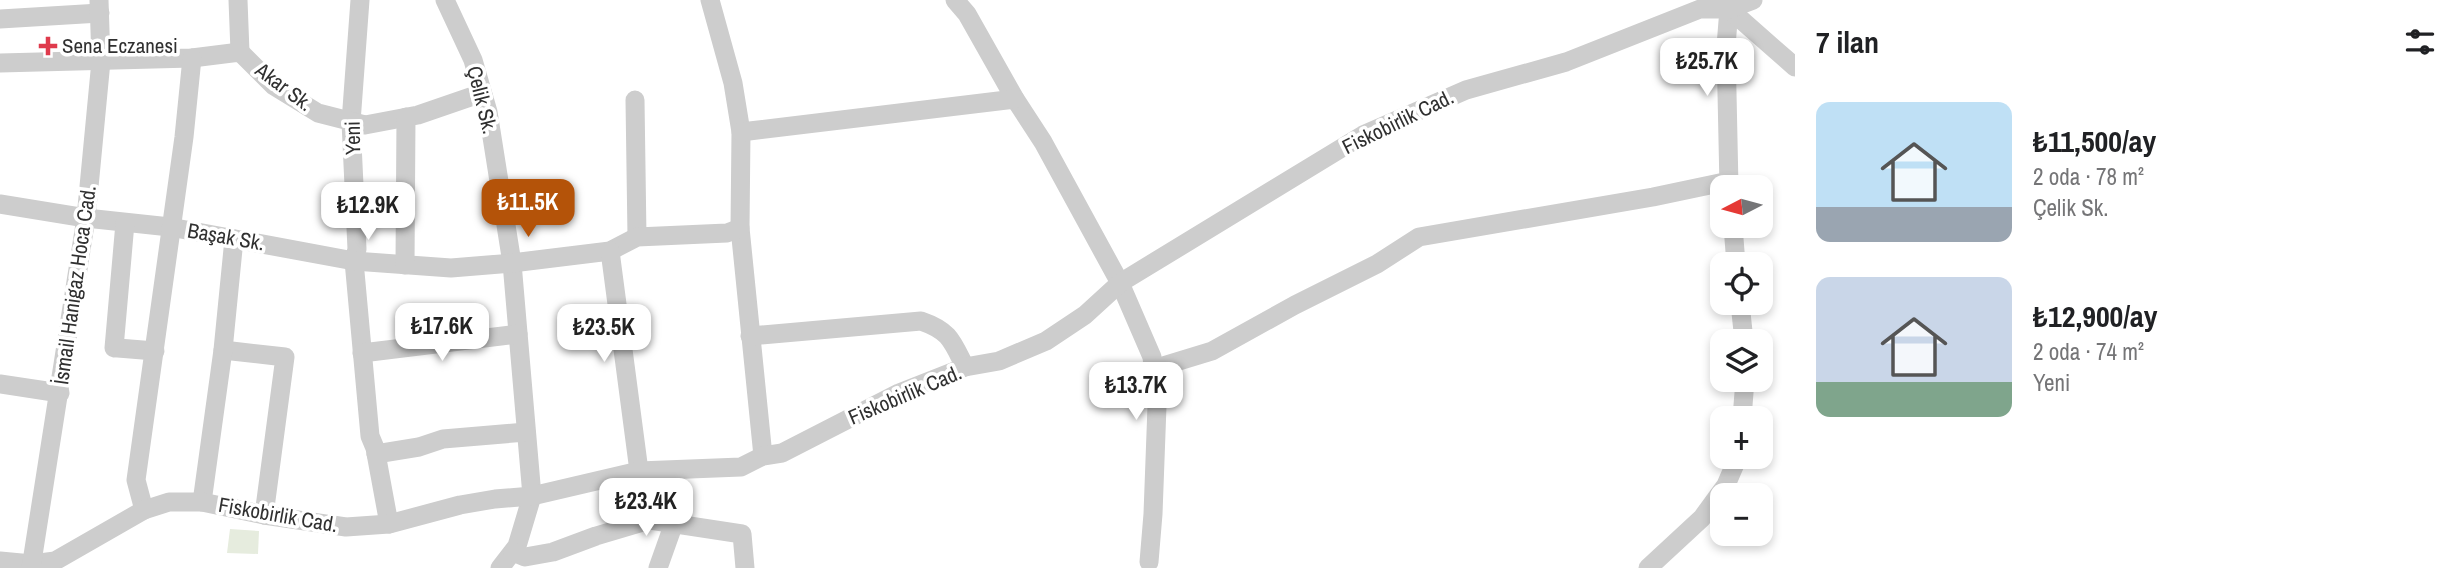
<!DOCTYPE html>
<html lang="tr">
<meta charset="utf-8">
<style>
body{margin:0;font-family:"Archivo Narrow",sans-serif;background:#f2f2f2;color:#202124;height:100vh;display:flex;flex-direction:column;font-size:26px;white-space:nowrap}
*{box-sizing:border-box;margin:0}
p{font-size:23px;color:#757577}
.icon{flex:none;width:38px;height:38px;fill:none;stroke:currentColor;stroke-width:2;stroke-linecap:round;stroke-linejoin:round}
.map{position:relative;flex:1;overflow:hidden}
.details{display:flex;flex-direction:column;background:#fff;width:665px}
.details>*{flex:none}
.needle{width:46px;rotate:264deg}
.buttons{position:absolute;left:1710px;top:175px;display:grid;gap:14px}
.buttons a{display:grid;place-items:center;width:63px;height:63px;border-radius:14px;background:#fff;box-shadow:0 4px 10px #0003;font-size:35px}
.price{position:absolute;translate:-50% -60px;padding:0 16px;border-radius:14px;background:#fff;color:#222;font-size:23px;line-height:46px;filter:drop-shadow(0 2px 4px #0008)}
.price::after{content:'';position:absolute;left:50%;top:42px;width:21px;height:16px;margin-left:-10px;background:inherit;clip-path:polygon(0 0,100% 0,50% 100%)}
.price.active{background:#b45309;color:#fff}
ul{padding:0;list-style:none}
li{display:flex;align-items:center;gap:21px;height:175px;padding:0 21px}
li span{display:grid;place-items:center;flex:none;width:196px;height:140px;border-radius:14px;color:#555}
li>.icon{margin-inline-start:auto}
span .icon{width:84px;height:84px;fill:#fffc;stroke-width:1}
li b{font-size:30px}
h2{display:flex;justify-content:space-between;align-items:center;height:84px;padding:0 21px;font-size:30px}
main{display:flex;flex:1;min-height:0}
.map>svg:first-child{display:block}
.green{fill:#e6ecde}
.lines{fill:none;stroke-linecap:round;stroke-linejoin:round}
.minor{stroke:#cdcdcd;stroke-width:19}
.poi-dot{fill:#df3a4c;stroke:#fff;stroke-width:2.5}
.labels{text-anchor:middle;stroke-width:7;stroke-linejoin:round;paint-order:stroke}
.poi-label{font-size:21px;fill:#303030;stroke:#fff;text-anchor:start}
.street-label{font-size:21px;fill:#303030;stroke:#fff}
</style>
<main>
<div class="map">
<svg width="1795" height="568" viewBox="0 0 1795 568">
<rect width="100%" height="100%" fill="#fff"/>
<polygon class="green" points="230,529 259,531 258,554 227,553"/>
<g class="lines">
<g class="minor">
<polyline points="238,0 240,52"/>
<polyline points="360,0 351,122 357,249 354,261 370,436 375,448 389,524"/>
<polyline points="445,0 473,60 488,112 512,263 532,496 517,546 500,568"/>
<polyline points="710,0 733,83 741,132 740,228 763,456"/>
<polyline points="955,0 967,14 1015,99 1043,142 1120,283 1152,357 1157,406 1153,514 1149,562"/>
<polyline points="1729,9 1726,46 1729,187"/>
<polyline points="1729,9 1795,67"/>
<polyline points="0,19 100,13"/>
<polyline points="0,63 192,58 240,52 274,86 318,113 365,125 418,115 482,93"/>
<polyline points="635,100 637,237"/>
<polyline points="741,132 1015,99"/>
<polyline points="0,204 86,218 170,227 354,261 451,268 512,263 610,251 637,237 727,233 740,228"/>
<polyline points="1733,226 1736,264"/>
<polyline points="610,251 639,471"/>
<polyline points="405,265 406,117"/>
<polyline points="1740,303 1744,341"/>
<path d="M750,336l171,-15c29,10 31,20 44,46"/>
<polyline points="114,348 125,223"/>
<polyline points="118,348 155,351"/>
<polyline points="223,350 285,357 264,515"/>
<polyline points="362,353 518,334"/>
<polyline points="1153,369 1212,351 1295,305 1377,264 1419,237 1653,197 1729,181"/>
<polyline points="0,384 60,393"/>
<polyline points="1742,418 1745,380"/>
<polyline points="376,454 419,447 443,439 526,432"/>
<polyline points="202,502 223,350 234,239"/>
<polyline points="144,510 136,480 184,137 192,58"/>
<polyline points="513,552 525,557 553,552 596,536 650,520 742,534 745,568"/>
<polyline points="0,561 32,564 55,561 144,510 169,502 202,502 264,515 346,527 389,524 460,505 495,499 532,496 639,471 741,467 763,456 782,453 899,393 965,367 999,361 1046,341 1085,315 1120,283 1363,135 1466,90 1566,62 1700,9 1729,9 1753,0"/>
<polyline points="31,568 86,218 101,61 99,0"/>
<polyline points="658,568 674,523"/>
<polyline points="1648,568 1702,518 1726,485 1738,457"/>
</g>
</g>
<path class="poi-dot" d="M44.5 35.5h7v7h7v7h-7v7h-7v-7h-7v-7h7z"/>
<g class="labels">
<g class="poi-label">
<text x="62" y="53">Sena Eczanesi</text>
</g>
<g class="street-label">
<text transform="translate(284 87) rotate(37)" y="7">Akar Sk.</text>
<text transform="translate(482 100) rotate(76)" y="7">Çelik Sk.</text>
<text transform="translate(1398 122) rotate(-26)" y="7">Fiskobirlik Cad.</text>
<text transform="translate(353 138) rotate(-91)" y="7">Yeni</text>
<text transform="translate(226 237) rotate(10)" y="7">Başak Sk.</text>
<text transform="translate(75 285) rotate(-82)" y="7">İsmail Hanigaz Hoca Cad.</text>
<text transform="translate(905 395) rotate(-23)" y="7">Fiskobirlik Cad.</text>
<text transform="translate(278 515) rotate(10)" y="7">Fiskobirlik Cad.</text>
</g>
</g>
</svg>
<div class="buttons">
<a><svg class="needle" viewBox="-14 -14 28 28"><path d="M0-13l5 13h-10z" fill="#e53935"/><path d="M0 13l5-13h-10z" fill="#757577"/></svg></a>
<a><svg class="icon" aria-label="locate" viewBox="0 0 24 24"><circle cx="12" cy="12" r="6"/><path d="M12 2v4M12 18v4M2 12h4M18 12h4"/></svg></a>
<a><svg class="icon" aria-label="layers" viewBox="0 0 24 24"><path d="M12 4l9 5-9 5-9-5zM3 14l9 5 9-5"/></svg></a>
<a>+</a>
<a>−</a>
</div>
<b class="price" style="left:1707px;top:98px">₺25.7K</b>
<b class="price active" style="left:528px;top:239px">₺11.5K</b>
<b class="price" style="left:368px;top:242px">₺12.9K</b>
<b class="price" style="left:442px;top:363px">₺17.6K</b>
<b class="price" style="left:604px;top:364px">₺23.5K</b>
<b class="price" style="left:1136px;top:422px">₺13.7K</b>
<b class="price" style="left:646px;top:538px">₺23.4K</b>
</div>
<section class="details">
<h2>7 ilan<svg class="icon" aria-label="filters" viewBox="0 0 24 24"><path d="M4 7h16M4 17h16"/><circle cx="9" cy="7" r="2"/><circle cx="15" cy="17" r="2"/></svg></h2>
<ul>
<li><span style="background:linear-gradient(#bfe0f5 75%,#9aa5b1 0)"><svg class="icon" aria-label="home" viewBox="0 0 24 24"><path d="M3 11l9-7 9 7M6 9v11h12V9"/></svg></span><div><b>₺11,500/ay</b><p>2 oda · 78 m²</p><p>Çelik Sk.</p></div></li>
<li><span style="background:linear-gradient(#c9d6e8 75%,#7fa58c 0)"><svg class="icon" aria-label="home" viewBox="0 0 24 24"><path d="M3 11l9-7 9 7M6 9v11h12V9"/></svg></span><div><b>₺12,900/ay</b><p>2 oda · 74 m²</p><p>Yeni</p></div></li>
</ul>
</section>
</main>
